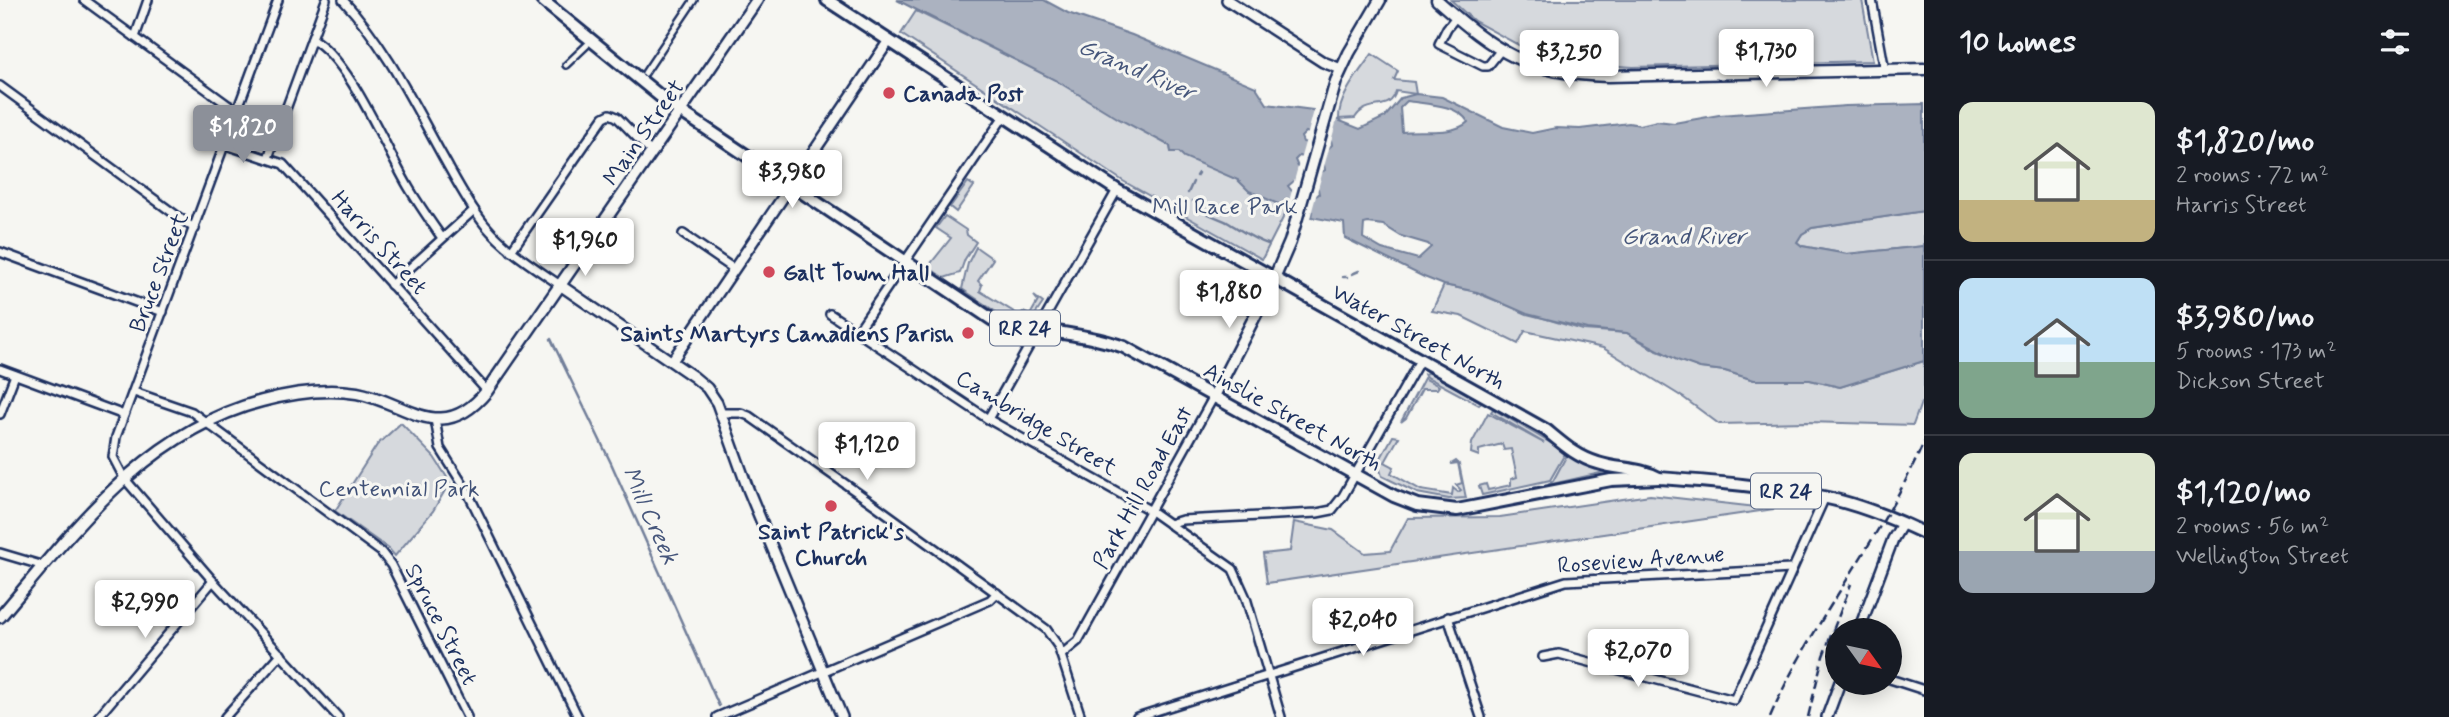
<!DOCTYPE html>
<meta charset="utf-8">
<style>
body{margin:0;font-family:Mynerve,sans-serif;background:#242831;color:#f1f3f6;height:100vh;display:flex;flex-direction:column;font-size:26px;white-space:nowrap}
*{box-sizing:border-box;margin:0}
p{font-size:23px;color:#9ea1a6}
.icon{flex:none;width:38px;height:38px;fill:none;stroke:currentColor;stroke-width:2;stroke-linecap:round;stroke-linejoin:round}
.map{position:relative;flex:1;overflow:hidden}
.drawer{display:flex;flex-direction:column;background:#171b24;width:525px}
.drawer>*{flex:none}
.needle{width:46px;rotate:123deg}
.controls{position:absolute;left:1825px;top:618px;display:grid;gap:14px}
.controls a{display:grid;place-items:center;width:77px;height:77px;border-radius:50%;background:#171b24;box-shadow:0 4px 18px #0003;font-size:35px}
.price{position:absolute;translate:-50% -60px;padding:0 16px;border-radius:7px;background:#fff;color:#222;font-size:23px;line-height:46px;filter:drop-shadow(0 2px 4px #0008)}
.price::after{content:'';position:absolute;left:50%;top:42px;width:21px;height:16px;margin-left:-10px;background:inherit;clip-path:polygon(0 0,100% 0,50% 100%)}
.price.current{background:#8c9099;color:#fff}
ul{padding:0;list-style:none}
li{display:flex;align-items:center;gap:21px;height:175px;padding:0 35px}
li+li{border-top:2px solid #363941}
li span{display:grid;place-items:center;flex:none;width:196px;height:140px;border-radius:14px;color:#555}
li>.icon{margin-inline-start:auto}
span .icon{width:84px;height:84px;fill:#fffc;stroke-width:1}
li b{font-size:30px}
h2{display:flex;justify-content:space-between;align-items:center;height:84px;padding:0 35px;font-size:30px}
main{display:flex;flex:1;min-height:0}
.map>svg:first-child{display:block}
.green{fill:#d6d9dd;stroke:#78849e;stroke-width:2}
.water{fill:#abb2c0;stroke:#717e99;stroke-width:2;fill-rule:evenodd}
.pier{fill:#f6f6f2}
.lines{fill:none;stroke-linecap:round;stroke-linejoin:round}
.stream{stroke:#717e99;stroke-width:2.5}
.pedestrian-casing{stroke:#1b2f5e;stroke-width:10}
.minor-casing{stroke:#1b2f5e;stroke-width:12}
.tertiary-casing{stroke:#1b2f5e;stroke-width:14}
.secondary-casing{stroke:#1b2f5e;stroke-width:15}
.primary-casing{stroke:#1b2f5e;stroke-width:16}
.pedestrian{stroke:#f6f6f2;stroke-width:5}
.minor{stroke:#f6f6f2;stroke-width:7}
.tertiary{stroke:#f6f6f2;stroke-width:9}
.secondary{stroke:#f6f6f2;stroke-width:10}
.primary{stroke:#f6f6f2;stroke-width:10}
.rail{stroke:#1b2f5e;stroke-width:2.5;stroke-dasharray:10 5;stroke-linecap:butt}
.poi-dot{fill:#d1495b;stroke:#f6f6f2;stroke-width:2.5}
.labels{text-anchor:middle;stroke-width:6;stroke-linejoin:round;paint-order:stroke}
.shield{fill:#f6f6f2;stroke:#5d6b8a;stroke-width:2}
.shield-label{font-size:21px;font-weight:bold;fill:#1b2f5e}
.poi-label{font-size:23px;font-weight:bold;fill:#1b2f5e;stroke:#f6f6f2;text-anchor:start}
.street-label{font-size:23px;fill:#1b2f5e;stroke:#f6f6f2}
.park-label{font-size:23px;fill:#405177;stroke:#f6f6f2}
.water-label{font-size:24px;font-style:italic;fill:#46567b;stroke:#f6f6f2}
</style>
<main>
<div class="map">
<svg width="1924" height="717" viewBox="0 0 1924 717">
<rect width="100%" height="100%" fill="#f6f6f2"/>
<filter id="ink" filterUnits="userSpaceOnUse"><feTurbulence type="fractalNoise" baseFrequency=".0143" numOctaves="2"/><feDisplacementMap in="SourceGraphic" scale="14" xChannelSelector="R" yChannelSelector="G"/><feConvolveMatrix kernelMatrix="1 2 1 2 8 2 1 2 1" color-interpolation-filters="sRGB"/></filter>
<g filter="url(#ink)">
<g class="green">
<polygon points="1451,0 1862,0 1873,61 1633,67 1548,61 1474,21"/>
<polygon points="916,11 1056,80 1170,146 1171,151 1179,152 1238,180 1249,191 1284,205 1285,214 1262,259 1123,181 901,34"/>
<path d="M1372,54l26,17 -4,9 20,2 2,12 -20,-3c-5,19 -20,11 -33,19 -4,2 -6,5 -8,8l-16,1c-1,-22 21,-48 33,-65z"/>
<polygon points="968,182 974,186 956,212 950,207"/>
<polygon points="1924,211 1924,246 1847,254 1802,246 1797,242 1802,234 1812,228"/>
<polygon points="945,216 966,230 967,235 976,242 965,259 960,273 944,278 928,267 951,238 936,228"/>
<polygon points="976,247 993,259 978,281 982,285 980,291 1019,315 1023,312 1030,315 1038,301 1034,296 1043,303 1030,322 1002,316 962,289 968,263"/>
<polygon points="1444,285 1472,291 1527,313 1583,330 1627,333 1655,350 1700,368 1725,371 1754,380 1810,380 1840,387 1924,361 1924,404 1921,403 1913,425 1807,422 1719,424 1684,398 1603,348 1525,331 1518,344 1461,316 1432,311"/>
<polygon points="1427,373 1430,373 1481,402 1479,405 1425,376 1424,374"/>
<polygon points="1424,378 1439,386 1437,389 1422,389 1406,418 1401,422"/>
<polygon points="1493,409 1566,452 1550,480 1482,495 1479,486 1486,484 1488,490 1511,485 1511,479 1517,477 1511,449 1504,450 1502,444 1479,450 1479,456 1471,453 1472,443 1488,413 1544,443 1491,412"/>
<polygon points="401,423 434,457 450,482 433,511 395,556 389,549 335,511 377,445"/>
<polygon points="1393,436 1399,437 1385,462 1394,467 1391,473 1421,490 1452,495 1453,488 1458,492 1461,490 1456,485 1462,483 1458,463 1451,464 1456,461 1459,464 1466,498 1449,499 1417,493 1382,476 1378,463"/>
<polygon points="1568,453 1582,463 1609,471 1548,485 1553,481"/>
<polygon points="1650,495 1774,509 1267,583 1263,554 1290,551 1294,522 1333,530 1365,553 1390,551 1408,518 1500,517"/>
</g>
<path class="water" d="M897,0h147l24,13 64,22 124,52 11,17 46,6 47,19 25,-12 16,-19 15,-4 26,3 61,30 29,6 24,-5 24,1 49,-6 11,2 17,-4 17,2 45,-8 127,-9 78,-2v107l-112,17 -10,6 -5,8 5,4 45,8 77,-8v115l-84,26 -30,-7h-56l-29,-9 -25,-3 -23,-8 -50,-27 -40,-4 -60,-15 -50,-22 -33,-7 -20,-8 -79,-39 -1,-15 -33,-6 1,-5 -34,-8 -29,-13 -11,-11 -54,-23 -5,-5h-8l-1,-6 -51,-27 -64,-39zM1407,101c19,3 51,3 61,21 -15,14 -47,7 -66,10l-2,-24zM1306,132l25,8 1,5 -3,3 -26,-6 -2,-5zM1299,156l25,8 1,6 -3,2 -24,-5 -3,-7zM1294,181l24,8 1,5 -3,2 -24,-5 -4,-5zM1368,223l15,2 18,11 27,8 3,3 -13,12 -36,-10 -19,-11 1,-14z"/>
<polygon class="pier" points="1315,107 1338,116 1310,218 1307,218 1308,214 1287,208 1293,187 1316,192 1293,185 1299,163 1322,168 1300,160 1306,139 1329,144 1307,136"/>
<g class="lines">
<g class="stream">
<polyline points="1196,176 1198,173"/>
<polyline points="1188,193 1193,182"/>
<path d="M1193,201c8,12 21,15 34,21 14,8 25,17 41,22"/>
<polyline points="1352,274 1359,271"/>
<polyline points="1343,277 1347,277"/>
<polyline points="551,339 611,463 719,706"/>
</g>
<g class="pedestrian-casing">
<g id="pedestrian">
<polyline points="566,65 587,45"/>
<polyline points="645,73 694,0"/>
</g>
</g>
<g class="minor-casing">
<g id="minor">
<polyline points="84,0 228,105 238,111"/>
<polyline points="278,0 116,437 113,457 124,478 213,581 338,717"/>
<path d="M343,0c43,46 70,103 100,157 13,23 25,47 42,68 21,25 49,42 75,60"/>
<polyline points="1872,0 1885,71"/>
<polyline points="1456,17 1447,28 1439,44 1483,66 1488,66 1500,51"/>
<polyline points="135,37 148,0"/>
<path d="M312,39c38,20 74,111 97,149 10,17 22,34 33,50"/>
<polyline points="0,86 195,229"/>
<polyline points="226,145 283,164 487,391"/>
<polyline points="268,158 326,0"/>
<polyline points="683,234 734,269"/>
<polyline points="511,251 604,117 610,114 617,117 651,152"/>
<polyline points="0,252 163,312"/>
<polyline points="391,285 474,210"/>
<polyline points="830,314 988,419 1151,511 1233,569 1246,598 1281,717"/>
<polyline points="857,332 1004,116"/>
<polyline points="0,369 124,415"/>
<polyline points="134,392 192,412 381,552 391,565 467,717"/>
<polyline points="721,413 741,413 749,416 875,505 1046,629 1058,646 1081,717"/>
<polyline points="0,414 15,375"/>
<polyline points="435,419 440,448 467,491 578,717"/>
<polyline points="988,419 1117,190"/>
<polyline points="1169,524 1182,520 1317,513 1332,510 1343,496 1420,360"/>
<polyline points="0,553 44,566"/>
<polyline points="1448,617 1481,717"/>
<polyline points="1061,655 1078,641 1214,396"/>
<polyline points="1543,657 1559,654 1734,700 1825,497"/>
<polyline points="1890,679 1924,690"/>
<polyline points="98,717 213,581"/>
<polyline points="225,717 281,654"/>
<polyline points="717,717 990,600 997,593"/>
<polyline points="1137,717 1566,581 1791,569"/>
</g>
</g>
<g class="tertiary-casing">
<g id="tertiary">
<polyline points="1227,0 1323,62 1341,69"/>
<polyline points="560,285 694,377 707,388 717,403 748,489 842,717"/>
<polyline points="672,361 888,42"/>
<polyline points="1859,630 1893,539 1902,524"/>
<polyline points="1827,717 1840,682"/>
</g>
</g>
<g class="secondary-casing">
<g id="secondary">
<path d="M1437,0c60,53 89,73 171,76l316,-7"/>
<polyline points="1214,396 1274,279 1290,242 1336,81 1349,53 1380,0"/>
<path d="M0,617c74,-87 145,-185 262,-216 30,-8 64,-13 95,-8 50,9 84,54 130,-2l270,-391"/>
</g>
</g>
<g class="primary-casing">
<g id="primary">
<path d="M542,0l129,105 322,215c43,12 89,12 131,27l270,149 23,9 40,5 154,-30 48,-2"/>
<path d="M827,0l290,190 429,240c17,14 31,27 52,33 21,7 40,4 61,15 54,4 111,8 164,19 35,7 69,21 101,36"/>
</g>
</g>
<use href="#pedestrian" class="pedestrian"/>
<use href="#minor" class="minor"/>
<use href="#tertiary" class="tertiary"/>
<use href="#secondary" class="secondary"/>
<use href="#primary" class="primary"/>
<g class="rail">
<path d="M1770,717c42,-97 112,-178 154,-275"/>
<polyline points="1808,717 1823,656 1851,584"/>
</g>
</g>
</g>
<g class="poi-dot">
<circle cx="889" cy="93" r="7"/>
<circle cx="769" cy="272" r="7"/>
<circle cx="968" cy="333" r="7"/>
<circle cx="831" cy="506" r="7"/>
</g>
<g class="labels">
<g class="shield">
<rect x="990" y="310.5" width="70" height="35" rx="5"/>
<rect x="1751" y="473.5" width="70" height="35" rx="5"/>
</g>
<g class="shield-label">
<text x="1025" y="335">RR 24</text>
<text x="1786" y="498">RR 24</text>
</g>
<g class="poi-label">
<text x="903" y="101">Canada Post</text>
<text x="783" y="280">Galt Town Hall</text>
<text x="954" y="341" text-anchor="end">Saints Martyrs Canadiens Parish</text>
<text x="831" y="539" text-anchor="middle">Saint Patrick's<tspan x="831" dy="26">Church</tspan></text>
</g>
<g class="street-label">
<text transform="translate(643 132) rotate(-55)" y="8">Main Street</text>
<text transform="translate(380 242) rotate(48)" y="8">Harris Street</text>
<text transform="translate(158 272) rotate(-69)" y="8">Bruce Street</text>
<text transform="translate(1419 336) rotate(29)" y="8">Water Street North</text>
<text transform="translate(1293 416) rotate(29)" y="8">Ainslie Street North</text>
<text transform="translate(1037 422) rotate(31)" y="8">Cambridge Street</text>
<text transform="translate(1142 487) rotate(-61)" y="8">Park Hill Road East</text>
<text transform="translate(1641 559) rotate(-4)" y="8">Roseview Avenue</text>
<text transform="translate(442 624) rotate(63)" y="8">Spruce Street</text>
</g>
<g class="park-label">
<text x="1225" y="214">Mill Race Park</text>
<text x="399" y="496">Centennial Park</text>
</g>
<g class="water-label">
<text transform="translate(1137 69) rotate(23)" y="8">Grand River</text>
<text x="1684" y="244">Grand River</text>
<text transform="translate(651 515) rotate(66)" y="8">Mill Creek</text>
</g>
</g>
</svg>
<div class="controls">
<a><svg class="needle" viewBox="-14 -14 28 28"><path d="M0-13l5 13h-10z" fill="#e53935"/><path d="M0 13l5-13h-10z" fill="#9ea1a6"/></svg></a>
</div>
<b class="price" style="left:1766px;top:89px">$1,730</b>
<b class="price" style="left:1569px;top:90px">$3,250</b>
<b class="price current" style="left:243px;top:165px">$1,820</b>
<b class="price" style="left:792px;top:210px">$3,980</b>
<b class="price" style="left:585px;top:278px">$1,960</b>
<b class="price" style="left:1229px;top:330px">$1,880</b>
<b class="price" style="left:867px;top:482px">$1,120</b>
<b class="price" style="left:145px;top:640px">$2,990</b>
<b class="price" style="left:1363px;top:658px">$2,040</b>
<b class="price" style="left:1638px;top:689px">$2,070</b>
</div>
<section class="drawer">
<h2>10 homes<svg class="icon" aria-label="filters" viewBox="0 0 24 24"><path d="M4 7h16M4 17h16"/><circle cx="9" cy="7" r="2"/><circle cx="15" cy="17" r="2"/></svg></h2>
<ul>
<li><span style="background:linear-gradient(#dfe7d0 70%,#c2b280 0)"><svg class="icon" aria-label="home" viewBox="0 0 24 24"><path d="M3 11l9-7 9 7M6 9v11h12V9"/></svg></span><div><b>$1,820/mo</b><p>2 rooms · 72 m²</p><p>Harris Street</p></div></li>
<li><span style="background:linear-gradient(#bfe0f5 60%,#7fa58c 0)"><svg class="icon" aria-label="home" viewBox="0 0 24 24"><path d="M3 11l9-7 9 7M6 9v11h12V9"/></svg></span><div><b>$3,980/mo</b><p>5 rooms · 173 m²</p><p>Dickson Street</p></div></li>
<li><span style="background:linear-gradient(#dfe7d0 70%,#9aa5b1 0)"><svg class="icon" aria-label="home" viewBox="0 0 24 24"><path d="M3 11l9-7 9 7M6 9v11h12V9"/></svg></span><div><b>$1,120/mo</b><p>2 rooms · 56 m²</p><p>Wellington Street</p></div></li>
</ul>
</section>
</main>
